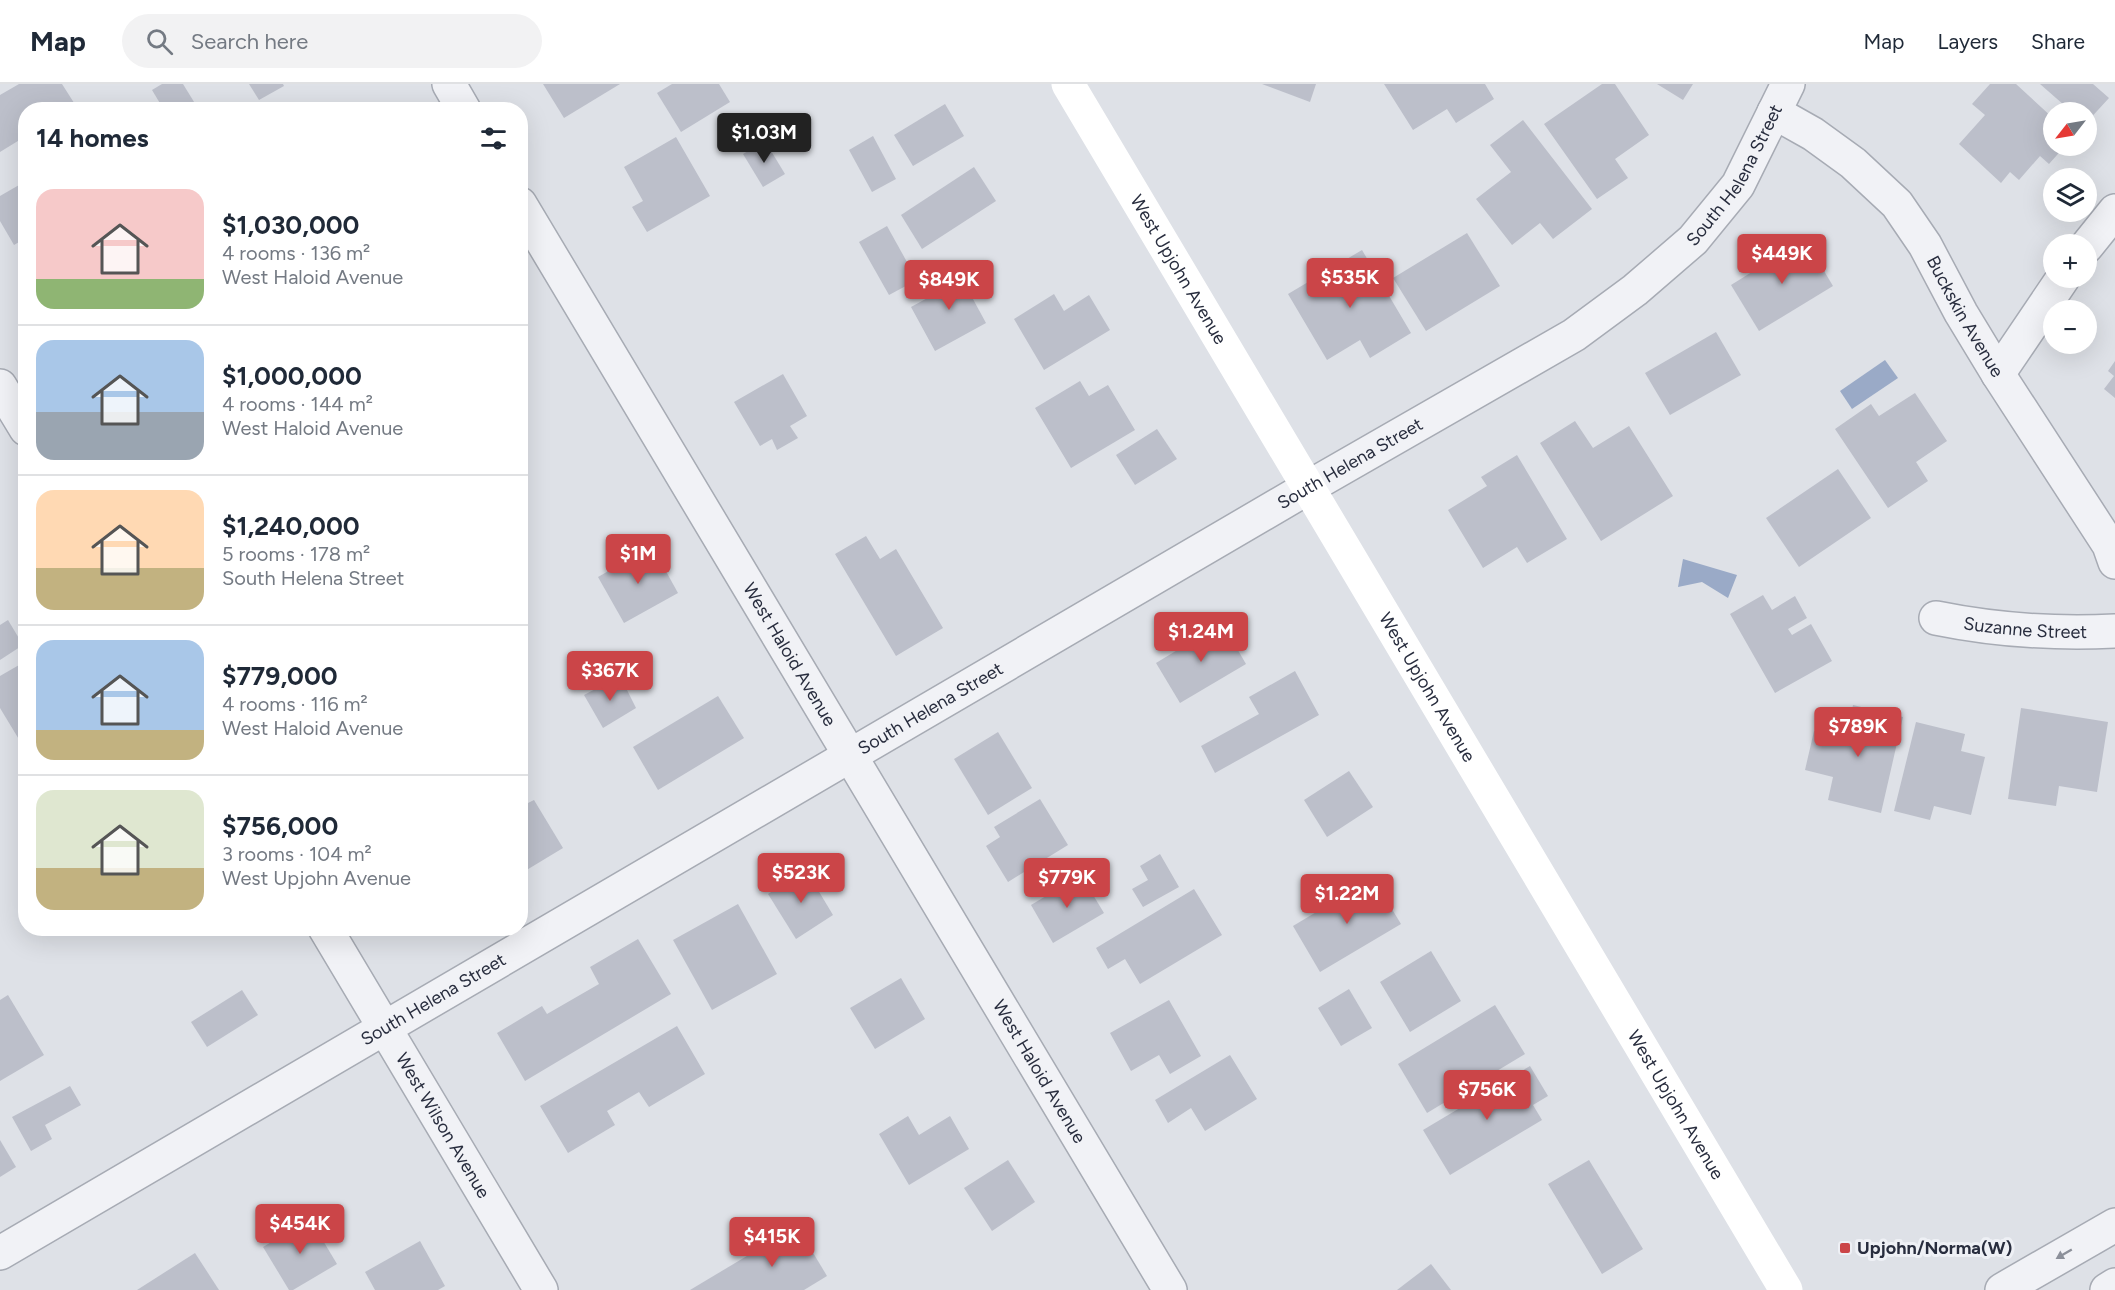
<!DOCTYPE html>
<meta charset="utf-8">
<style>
body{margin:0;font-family:Figtree,sans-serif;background:#f2f2f3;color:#1f2937;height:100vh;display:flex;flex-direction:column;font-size:22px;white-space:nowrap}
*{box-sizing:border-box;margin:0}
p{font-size:20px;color:#747a83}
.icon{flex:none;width:33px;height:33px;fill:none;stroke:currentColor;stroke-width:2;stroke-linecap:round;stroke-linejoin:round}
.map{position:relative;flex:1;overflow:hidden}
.side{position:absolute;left:18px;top:18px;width:510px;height:834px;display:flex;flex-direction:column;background:#fff;border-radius:24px;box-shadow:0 6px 24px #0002}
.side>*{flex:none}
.needle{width:39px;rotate:239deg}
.buttons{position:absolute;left:2043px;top:18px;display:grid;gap:12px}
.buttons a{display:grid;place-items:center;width:54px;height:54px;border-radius:50%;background:#fff;box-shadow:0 6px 24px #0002;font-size:30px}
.price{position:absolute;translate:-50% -51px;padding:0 14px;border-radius:6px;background:#cb4548;color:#fff;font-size:20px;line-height:39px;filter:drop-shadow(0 2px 3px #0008)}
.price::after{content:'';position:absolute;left:50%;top:36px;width:18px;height:14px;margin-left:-9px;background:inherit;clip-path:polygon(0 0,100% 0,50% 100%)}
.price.current{background:#222;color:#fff}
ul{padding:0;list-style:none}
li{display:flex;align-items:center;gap:18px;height:150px;padding:0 18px}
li+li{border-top:2px solid #e0e1e3}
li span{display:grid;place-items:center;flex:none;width:168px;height:120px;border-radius:18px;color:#555}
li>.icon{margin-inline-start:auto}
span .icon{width:72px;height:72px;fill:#fffc;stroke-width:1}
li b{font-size:26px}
h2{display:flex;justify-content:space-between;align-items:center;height:72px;padding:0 18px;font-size:26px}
header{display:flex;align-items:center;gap:36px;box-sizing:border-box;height:84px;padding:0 30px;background:#fff;border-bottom:2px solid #e0e1e3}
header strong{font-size:28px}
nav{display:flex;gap:33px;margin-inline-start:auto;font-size:21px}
.search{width:420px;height:54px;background:#f2f2f3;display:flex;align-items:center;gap:15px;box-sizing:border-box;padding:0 21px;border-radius:33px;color:#747a83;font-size:22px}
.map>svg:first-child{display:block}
.water{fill:#9aaac7}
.building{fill:#bcbfca}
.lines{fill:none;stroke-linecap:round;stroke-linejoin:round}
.minor-casing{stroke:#a7abb4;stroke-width:36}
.tertiary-casing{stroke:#a7abb4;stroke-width:36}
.minor{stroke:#f1f2f6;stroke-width:33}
.tertiary{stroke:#f1f2f6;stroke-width:33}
.secondary{stroke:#fff;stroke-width:33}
.oneway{fill:#8c909a}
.poi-dot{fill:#cb4548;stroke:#eef0f5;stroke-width:2}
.labels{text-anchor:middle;stroke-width:6;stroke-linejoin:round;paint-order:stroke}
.street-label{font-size:18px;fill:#282d3e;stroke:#eef0f5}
.poi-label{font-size:18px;font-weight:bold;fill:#282d3e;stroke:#eef0f5;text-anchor:start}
</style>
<header>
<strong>Map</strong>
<div class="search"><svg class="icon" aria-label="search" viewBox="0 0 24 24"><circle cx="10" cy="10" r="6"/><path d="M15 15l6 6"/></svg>Search here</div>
<nav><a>Map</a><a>Layers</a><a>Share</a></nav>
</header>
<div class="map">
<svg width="2115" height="1206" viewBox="0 0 2115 1206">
<rect width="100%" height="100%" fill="#dee1e7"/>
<g class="water">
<polygon points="1885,276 1898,294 1852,325 1840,307"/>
<polygon points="1683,475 1737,491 1728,514 1702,498 1678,503"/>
</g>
<g class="building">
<polygon points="19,0 62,0 76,22 70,26 26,26 26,52 0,68 0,11"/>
<polygon points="162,0 183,0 199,26 164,26 152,6"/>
<polygon points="249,0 283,0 284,2 259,16"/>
<polygon points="543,0 620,0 564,34"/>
<polygon points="672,0 719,0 730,18 681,48 657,9"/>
<polygon points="1262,0 1316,0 1310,18"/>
<polygon points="1384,0 1485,0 1494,15 1456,39 1447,25 1413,46"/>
<polygon points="1602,0 1615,0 1649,51 1615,75 1628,94 1597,115 1544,40"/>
<polygon points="1657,0 1693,0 1683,16"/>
<polygon points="1990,0 2016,0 2054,35 2054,62 2065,62 2049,80 2040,72 2019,96 2010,88 2001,99 1959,60 1985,31 1972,20"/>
<polygon points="2040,0 2093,0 2109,14 2086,39 2086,28 2072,28"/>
<polygon points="945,20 964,52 913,82 894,51"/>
<polygon points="1523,36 1592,125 1553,155 1540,139 1512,161 1476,115 1511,88 1490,61"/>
<polygon points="873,52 896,95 872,108 849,66"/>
<polygon points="676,53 710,112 647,148 632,123 643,117 624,83"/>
<polygon points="765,57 785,90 763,103 743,70"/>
<polygon points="974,83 996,117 922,165 901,131"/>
<polygon points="26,97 26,154 14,161 0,137 0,112"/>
<polygon points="887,142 917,196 889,211 859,158"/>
<polygon points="1467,149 1500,202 1426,247 1393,194"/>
<polygon points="1805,155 1833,202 1759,247 1731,201"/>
<polygon points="1362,166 1411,249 1370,274 1360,256 1327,276 1288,210"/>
<polygon points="955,182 986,239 935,267 911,223 942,206 935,193"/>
<polygon points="1054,210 1064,227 1089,211 1110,246 1044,286 1014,235"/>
<polygon points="1716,248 1741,291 1670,331 1645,289"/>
<polygon points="2115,277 2115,314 2104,305 2114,292 2108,287"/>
<polygon points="783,290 807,332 790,342 798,354 777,366 772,355 760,362 734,318"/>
<polygon points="1080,297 1089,312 1108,301 1135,346 1071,384 1035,324"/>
<polygon points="1915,309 1947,357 1916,378 1928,397 1888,424 1835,345 1871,320 1879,332"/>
<polygon points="1575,337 1593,364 1629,342 1673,412 1601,457 1540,359"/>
<polygon points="1157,345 1177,375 1135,401 1116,371"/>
<polygon points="1517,371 1567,455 1527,479 1517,463 1483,484 1448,426 1487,402 1481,393"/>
<polygon points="1838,385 1871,434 1799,483 1766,434"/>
<polygon points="866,452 880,475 896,465 943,544 896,572 835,470"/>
<polygon points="652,462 678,509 624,539 598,493"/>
<polygon points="1763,511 1772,526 1795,512 1807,534 1788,545 1792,551 1811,540 1832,577 1775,609 1730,530"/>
<polygon points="8,536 23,561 0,576 0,541"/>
<polygon points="1222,539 1246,580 1180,619 1156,579"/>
<polygon points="26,577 26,667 0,624 0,592"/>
<polygon points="1295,587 1319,631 1215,689 1201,662 1259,630 1249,613"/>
<polygon points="620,592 636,624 603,644 584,611"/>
<polygon points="718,612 744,654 658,706 633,663"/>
<polygon points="1853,621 1903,633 1881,729 1828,716 1833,693 1805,686 1814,647 1846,655"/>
<polygon points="2021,624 2108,638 2097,708 2059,702 2056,722 2008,715"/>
<polygon points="1916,638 1965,650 1961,667 1985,673 1971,731 1934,722 1930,736 1894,727"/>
<polygon points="998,648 1032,704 988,731 954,675"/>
<polygon points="1349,687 1373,723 1327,753 1304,716"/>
<polygon points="1040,715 1068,761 1008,798 986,762 1000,753 994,743"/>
<polygon points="534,716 563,764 520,790 520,723"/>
<polygon points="1160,770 1179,803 1143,823 1132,805 1148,796 1140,782"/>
<polygon points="806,786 833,831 796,855 768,810"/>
<polygon points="1081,791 1104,829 1053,859 1031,821"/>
<polygon points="1373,794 1401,840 1320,888 1293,842"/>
<polygon points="1194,805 1222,851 1140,900 1125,875 1108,885 1096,864"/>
<polygon points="738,820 777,890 712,926 673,856"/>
<polygon points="638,855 671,910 525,997 497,949 542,922 547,930 599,900 590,883"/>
<polygon points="1431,867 1461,917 1410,948 1380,898"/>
<polygon points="901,894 925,935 875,965 850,924"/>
<polygon points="1349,905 1372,944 1341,962 1318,924"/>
<polygon points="242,906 258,931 207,963 191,938"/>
<polygon points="8,911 44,971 0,997 0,916"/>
<polygon points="1169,916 1201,972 1170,990 1159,971 1131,987 1110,949"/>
<polygon points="1495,921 1525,970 1427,1029 1398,980"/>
<polygon points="677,942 705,990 649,1023 639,1008 607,1027 615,1041 568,1069 540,1022"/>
<polygon points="1230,971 1257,1015 1205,1047 1191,1024 1168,1039 1155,1016"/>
<polygon points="1530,982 1548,1012 1533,1021 1542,1036 1450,1091 1423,1046"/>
<polygon points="70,1002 81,1021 45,1041 52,1055 31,1067 12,1033"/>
<polygon points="908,1032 919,1051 950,1032 969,1065 909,1101 879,1050"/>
<polygon points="0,1056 16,1083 0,1093"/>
<polygon points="1008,1076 1035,1118 992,1147 964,1104"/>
<polygon points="1589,1076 1643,1165 1602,1190 1548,1100"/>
<polygon points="310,1135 337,1180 293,1206 289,1206 263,1163"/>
<polygon points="797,1142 827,1192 804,1206 690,1206"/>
<polygon points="420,1157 445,1202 438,1206 375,1206 365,1188"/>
<polygon points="195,1169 219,1206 137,1206"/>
<polygon points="1431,1180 1451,1206 1397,1206"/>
</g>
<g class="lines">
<g class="minor-casing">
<g id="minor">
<polyline points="449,0 464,26"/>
<path id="s1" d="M1774,28l39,22 40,29 44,41 28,41 36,68 37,61 111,171 6,17"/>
<path id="s2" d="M520,120l650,1086"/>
<polyline points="2086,163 2115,127"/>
<polyline points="1998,290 2063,194"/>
<polyline points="0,302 26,345"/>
<path id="s3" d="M1936,534c59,12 119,16 179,13"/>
<path id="s4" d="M325,844l216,362"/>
<path id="s5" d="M0,1169l1309,-766 265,-152 61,-45 58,-50 45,-55 50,-101"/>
</g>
</g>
<g class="tertiary-casing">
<g id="tertiary">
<polyline points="2002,1206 2115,1141"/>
<polyline points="2107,1206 2115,1201"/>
</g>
</g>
<use href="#minor" class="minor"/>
<use href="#tertiary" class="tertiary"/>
<path class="secondary" id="s6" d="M1068,0l718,1206"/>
</g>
<defs><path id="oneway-solid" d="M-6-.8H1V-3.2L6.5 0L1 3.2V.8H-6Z" transform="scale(1.5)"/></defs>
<use class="oneway" href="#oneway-solid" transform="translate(2064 1170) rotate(150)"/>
<rect class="poi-dot" x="1839" y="1158" width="12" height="12" rx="3"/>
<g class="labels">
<g class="street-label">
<text dy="6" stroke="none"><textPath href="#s5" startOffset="2052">South Helena Street</textPath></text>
<text dy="6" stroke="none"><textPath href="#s6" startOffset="216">West Upjohn Avenue</textPath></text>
<text dy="6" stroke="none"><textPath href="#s1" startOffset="286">Buckskin Avenue</textPath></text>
<text dy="6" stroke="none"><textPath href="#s5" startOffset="1564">South Helena Street</textPath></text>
<text dy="6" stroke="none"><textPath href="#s3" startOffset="90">Suzanne Street</textPath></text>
<text dy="6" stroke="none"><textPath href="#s2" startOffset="525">West Haloid Avenue</textPath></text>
<text dy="6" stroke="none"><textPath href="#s6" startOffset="702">West Upjohn Avenue</textPath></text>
<text dy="6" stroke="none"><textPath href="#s5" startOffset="1078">South Helena Street</textPath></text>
<text dy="6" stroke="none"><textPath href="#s5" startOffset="502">South Helena Street</textPath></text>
<text dy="6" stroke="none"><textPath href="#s2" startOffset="1011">West Haloid Avenue</textPath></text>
<text dy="6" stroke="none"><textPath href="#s6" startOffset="1188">West Upjohn Avenue</textPath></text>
<text dy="6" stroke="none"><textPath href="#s4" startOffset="230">West Wilson Avenue</textPath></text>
</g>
<g class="poi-label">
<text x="1857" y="1170">Upjohn/Norma(W)</text>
</g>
</g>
</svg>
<div class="buttons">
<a><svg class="needle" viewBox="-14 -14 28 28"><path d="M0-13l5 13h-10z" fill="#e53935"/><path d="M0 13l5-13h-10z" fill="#747a83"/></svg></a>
<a><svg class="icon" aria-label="layers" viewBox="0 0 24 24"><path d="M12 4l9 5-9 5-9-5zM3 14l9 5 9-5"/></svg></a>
<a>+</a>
<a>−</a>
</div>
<b class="price current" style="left:764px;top:80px">$1.03M</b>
<b class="price" style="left:1782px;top:201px">$449K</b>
<b class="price" style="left:1350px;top:225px">$535K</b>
<b class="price" style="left:949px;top:227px">$849K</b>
<b class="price" style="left:638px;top:501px">$1M</b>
<b class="price" style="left:1201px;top:579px">$1.24M</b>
<b class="price" style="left:610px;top:618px">$367K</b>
<b class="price" style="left:1858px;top:674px">$789K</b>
<b class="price" style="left:801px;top:820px">$523K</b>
<b class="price" style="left:1067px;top:825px">$779K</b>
<b class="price" style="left:1347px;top:841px">$1.22M</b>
<b class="price" style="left:1487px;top:1037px">$756K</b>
<b class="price" style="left:300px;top:1171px">$454K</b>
<b class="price" style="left:772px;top:1184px">$415K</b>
<section class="side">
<h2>14 homes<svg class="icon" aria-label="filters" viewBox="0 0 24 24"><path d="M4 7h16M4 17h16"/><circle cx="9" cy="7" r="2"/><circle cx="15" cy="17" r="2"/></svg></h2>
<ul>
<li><span style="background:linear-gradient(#f6c9c9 75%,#8fb573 0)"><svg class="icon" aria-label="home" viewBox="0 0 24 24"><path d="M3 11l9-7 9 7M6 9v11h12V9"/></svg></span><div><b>$1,030,000</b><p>4 rooms · 136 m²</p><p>West Haloid Avenue</p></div></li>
<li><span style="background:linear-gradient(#a9c7e8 60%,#9aa5b1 0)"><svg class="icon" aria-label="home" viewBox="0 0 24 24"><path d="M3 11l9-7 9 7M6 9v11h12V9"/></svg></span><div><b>$1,000,000</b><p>4 rooms · 144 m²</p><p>West Haloid Avenue</p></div></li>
<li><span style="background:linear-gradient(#ffd9b3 65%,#c2b280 0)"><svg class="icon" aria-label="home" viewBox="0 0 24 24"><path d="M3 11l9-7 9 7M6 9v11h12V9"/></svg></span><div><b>$1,240,000</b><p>5 rooms · 178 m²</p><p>South Helena Street</p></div></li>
<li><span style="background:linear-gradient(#a9c7e8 75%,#c2b280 0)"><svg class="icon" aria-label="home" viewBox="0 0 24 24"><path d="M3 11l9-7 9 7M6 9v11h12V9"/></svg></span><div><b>$779,000</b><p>4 rooms · 116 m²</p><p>West Haloid Avenue</p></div></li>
<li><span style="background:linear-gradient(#dfe7d0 65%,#c2b280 0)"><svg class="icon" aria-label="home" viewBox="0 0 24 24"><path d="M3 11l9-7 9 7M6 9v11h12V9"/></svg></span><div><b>$756,000</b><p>3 rooms · 104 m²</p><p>West Upjohn Avenue</p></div></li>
</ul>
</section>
</div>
